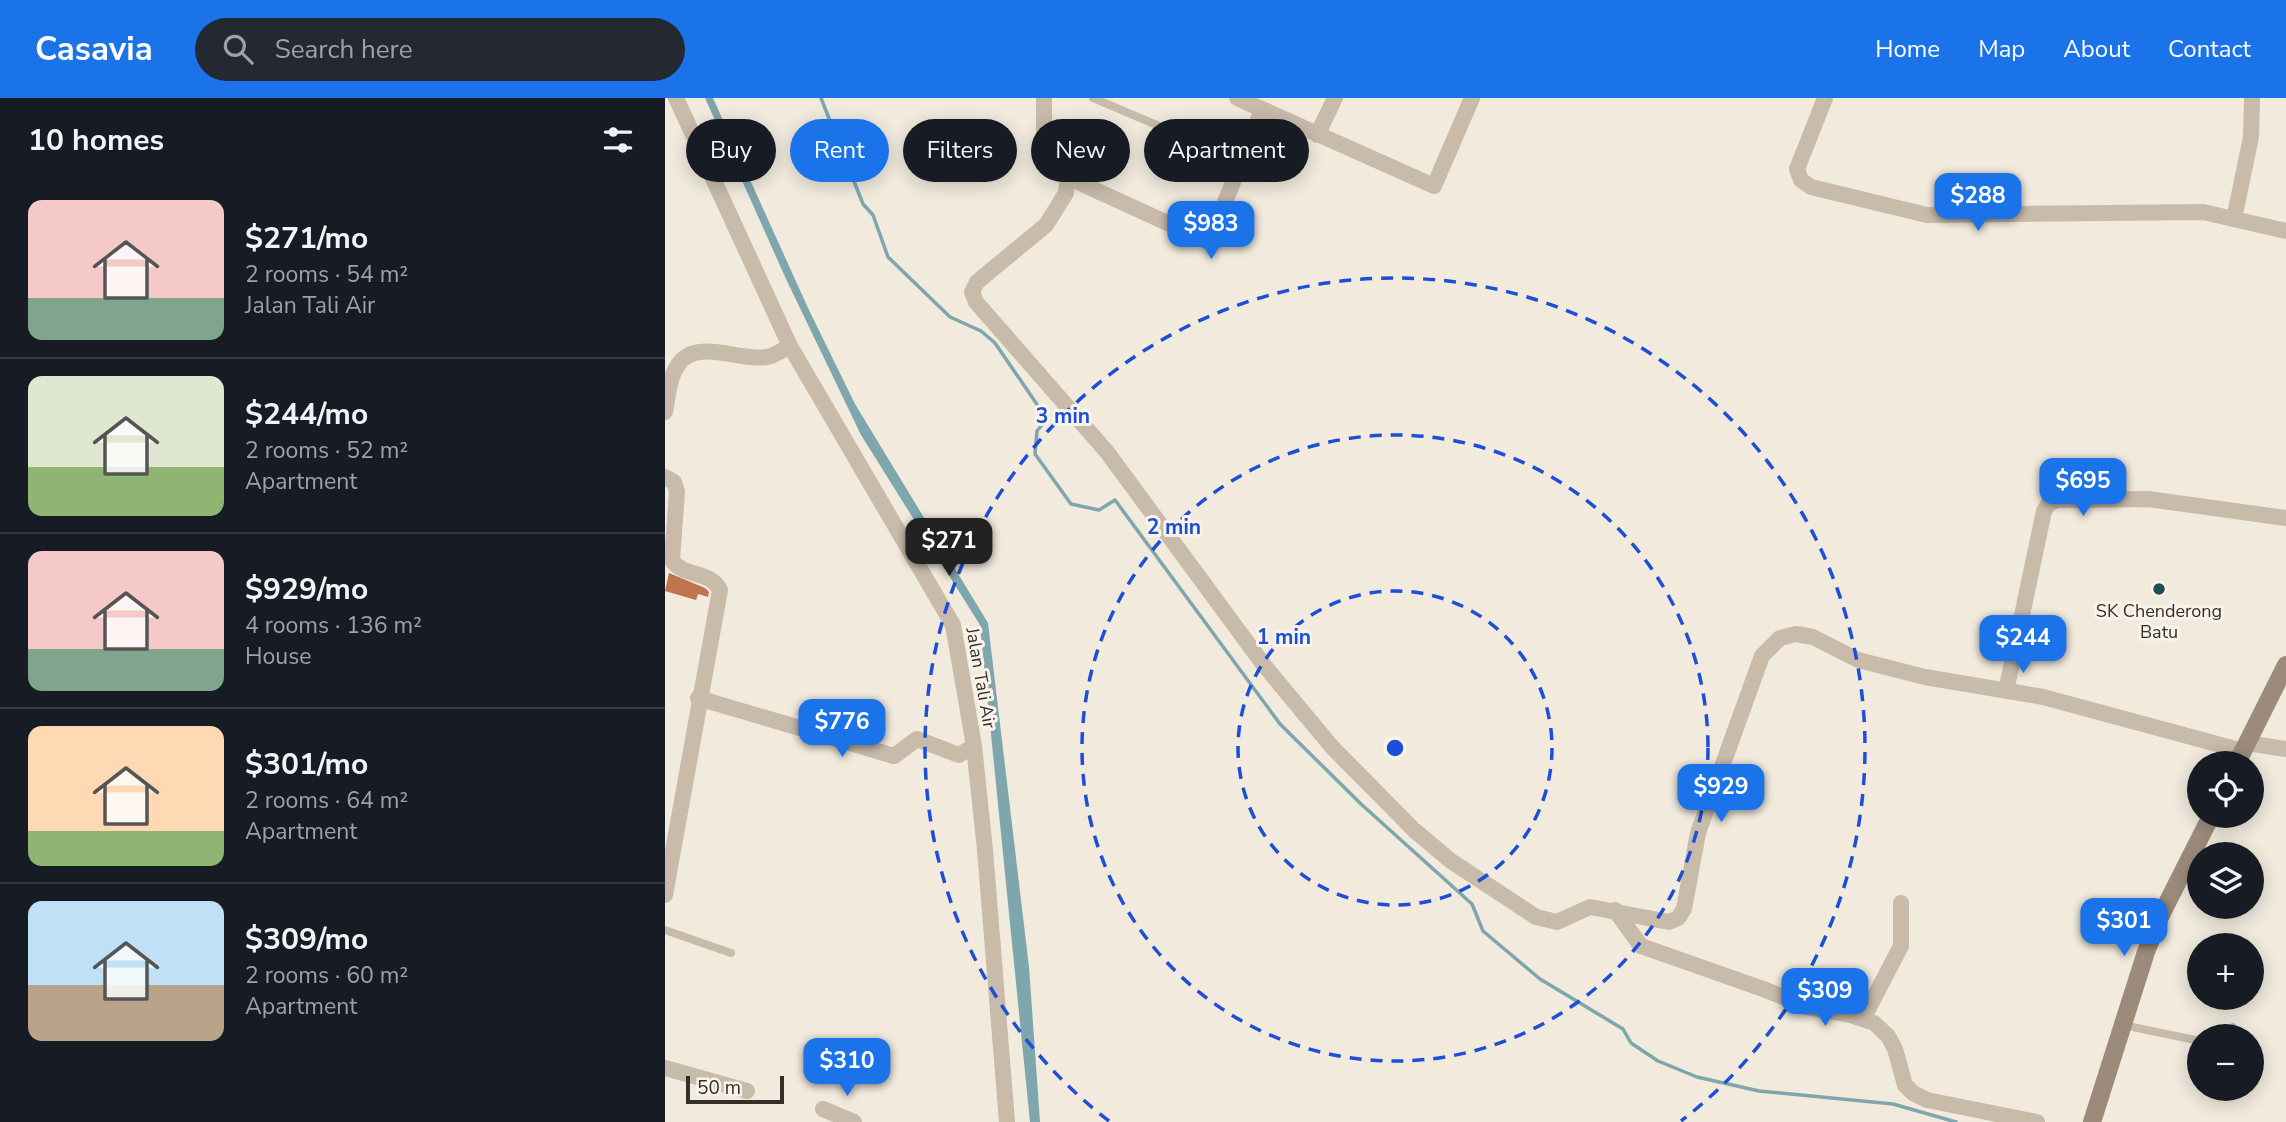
<!DOCTYPE html>
<meta charset="utf-8">
<style>
body{margin:0;font-family:"Nunito Sans",sans-serif;background:#242831;color:#f1f3f6;height:100vh;display:flex;flex-direction:column;font-size:26px;white-space:nowrap}
*{box-sizing:border-box;margin:0}
p{font-size:23px;color:#9ea1a6}
.icon{flex:none;width:38px;height:38px;fill:none;stroke:currentColor;stroke-width:2;stroke-linecap:round;stroke-linejoin:round}
.map{position:relative;flex:1;overflow:hidden}
.panel{display:flex;flex-direction:column;background:#171b24;width:665px}
.panel>*{flex:none}
.banner{position:absolute;left:21px;top:21px;width:665px;height:63px;display:flex;gap:14px}
.controls{position:absolute;left:1522px;top:653px;display:grid;gap:14px}
.controls a{display:grid;place-items:center;width:77px;height:77px;border-radius:50%;background:#171b24;box-shadow:0 4px 18px #0003;font-size:35px}
.scale{position:absolute;left:21px;bottom:18px;width:98px;box-sizing:border-box;padding-left:7px;border:4px solid #362f29;border-top:0;font-size:19px;line-height:24px;white-space:nowrap;color:#362f29;-webkit-text-stroke:5px #f9f3ea;paint-order:stroke}
.price{position:absolute;translate:-50% -60px;padding:0 16px;border-radius:14px;background:#1a73e8;color:#fff;font-size:23px;line-height:46px;filter:drop-shadow(0 2px 4px #0008)}
.price::after{content:'';position:absolute;left:50%;top:42px;width:21px;height:16px;margin-left:-10px;background:inherit;clip-path:polygon(0 0,100% 0,50% 100%)}
.price.on{background:#222;color:#fff}
ul{padding:0;list-style:none}
li{display:flex;align-items:center;gap:21px;height:175px;padding:0 28px}
li+li{border-top:2px solid #363941}
li span{display:grid;place-items:center;flex:none;width:196px;height:140px;border-radius:14px;color:#555}
li>.icon{margin-inline-start:auto}
span .icon{width:84px;height:84px;fill:#fffc;stroke-width:1}
li b{font-size:30px}
h2{display:flex;justify-content:space-between;align-items:center;height:84px;padding:0 28px;font-size:30px}
.pill{padding:0 24px;border-radius:32px;background:#171b24;box-shadow:0 4px 18px #0003;font-size:24px;line-height:63px}
.pill.on{background:#1a73e8;color:#fff}
header{display:flex;align-items:center;gap:42px;box-sizing:border-box;height:98px;padding:0 35px;background:#1a73e8;color:#fff}
header strong{font-size:33px}
nav{display:flex;gap:38px;margin-inline-start:auto;font-size:24px}
.search{width:490px;height:63px;background:#242831;display:flex;align-items:center;gap:18px;box-sizing:border-box;padding:0 24px;border-radius:38px;color:#9ea1a6;font-size:26px}
main{display:flex;flex:1;min-height:0}
.map>svg:first-child{display:block}
.water{fill:#7ea6ad}
.lines{fill:none;stroke-linecap:round;stroke-linejoin:round}
.stream{stroke:#7ea6ad;stroke-width:3.5}
.building{fill:#c0744d}
.lane{stroke:#c9bbaa;stroke-width:8}
.street{stroke:#c9bbaa;stroke-width:16}
.secondary{stroke:#9c8b7b;stroke-width:18}
.ring{fill:none;stroke:#1d4ed8;stroke-width:3.5;stroke-dasharray:12 9}
.poi-dot{fill:#214d56;stroke:#f9f3ea;stroke-width:2.5}
.labels{text-anchor:middle;stroke-width:6;stroke-linejoin:round;paint-order:stroke}
.poi-label{font-size:18px;fill:#362f29;stroke:#f9f3ea}
.street-label{font-size:18px;fill:#362f29;stroke:#f9f3ea}
.centre{fill:#1d4ed8;stroke:#f9f3ea;stroke-width:3.5}
.ring-label{font-size:21px;text-anchor:middle;font-weight:bold;fill:#1d4ed8;stroke:#f9f3ea;stroke-width:6;stroke-linejoin:round;paint-order:stroke}
</style>
<header>
<strong>Casavia</strong>
<div class="search"><svg class="icon" aria-label="search" viewBox="0 0 24 24"><circle cx="10" cy="10" r="6"/><path d="M15 15l6 6"/></svg>Search here</div>
<nav><a>Home</a><a>Map</a><a>About</a><a>Contact</a></nav>
</header>
<main>
<section class="panel">
<h2>10 homes<svg class="icon" aria-label="filters" viewBox="0 0 24 24"><path d="M4 7h16M4 17h16"/><circle cx="9" cy="7" r="2"/><circle cx="15" cy="17" r="2"/></svg></h2>
<ul>
<li><span style="background:linear-gradient(#f6c9c9 70%,#7fa58c 0)"><svg class="icon" aria-label="home" viewBox="0 0 24 24"><path d="M3 11l9-7 9 7M6 9v11h12V9"/></svg></span><div><b>$271/mo</b><p>2 rooms · 54 m²</p><p>Jalan Tali Air</p></div></li>
<li><span style="background:linear-gradient(#dfe7d0 65%,#8fb573 0)"><svg class="icon" aria-label="home" viewBox="0 0 24 24"><path d="M3 11l9-7 9 7M6 9v11h12V9"/></svg></span><div><b>$244/mo</b><p>2 rooms · 52 m²</p><p>Apartment</p></div></li>
<li><span style="background:linear-gradient(#f6c9c9 70%,#7fa58c 0)"><svg class="icon" aria-label="home" viewBox="0 0 24 24"><path d="M3 11l9-7 9 7M6 9v11h12V9"/></svg></span><div><b>$929/mo</b><p>4 rooms · 136 m²</p><p>House</p></div></li>
<li><span style="background:linear-gradient(#ffd9b3 75%,#8fb573 0)"><svg class="icon" aria-label="home" viewBox="0 0 24 24"><path d="M3 11l9-7 9 7M6 9v11h12V9"/></svg></span><div><b>$301/mo</b><p>2 rooms · 64 m²</p><p>Apartment</p></div></li>
<li><span style="background:linear-gradient(#bfe0f5 60%,#b9a48a 0)"><svg class="icon" aria-label="home" viewBox="0 0 24 24"><path d="M3 11l9-7 9 7M6 9v11h12V9"/></svg></span><div><b>$309/mo</b><p>2 rooms · 60 m²</p><p>Apartment</p></div></li>
</ul>
</section>
<div class="map">
<svg width="1621" height="1024" viewBox="0 0 1621 1024">
<rect width="100%" height="100%" fill="#f1eadd"/>
<polygon class="water" points="40,0 48,0 143,210 190,306 323,525 364,869 375,1024 365,1024 315,527 196,337 121,181"/>
<g class="lines">
<polyline class="stream" points="156,0 198,106 208,117 223,159 285,219 316,233 330,245 382,321 372,333 370,356 406,406 434,412 450,402 615,626 696,706 807,806 818,833 875,881 958,931 966,945 993,963 1032,979 1094,993 1228,1006 1291,1024"/>
</g>
<polygon class="building" points="4,475 40,490 44,494 43,499 33,496 31,502 0,493"/>
<g class="lines">
<g class="lane">
<polyline points="428,0 577,63"/>
<polyline points="0,832 66,855"/>
<polyline points="1458,927 1535,943"/>
<polyline points="1564,938 1568,929"/>
</g>
<g class="street">
<polyline points="11,0 125,248 288,527 309,648 320,752 342,1024"/>
<polyline points="379,0 379,32 403,74 401,95 381,127 312,184 307,194 311,204 442,354 598,566 667,649 749,732 786,763 871,819 892,824 925,809 1004,824 1013,820 1019,811 1033,735 1097,558 1115,540 1131,536 1148,539 1193,562 1260,579 1378,599 1578,653"/>
<polyline points="572,0 769,88 807,0"/>
<polyline points="1160,0 1132,71 1136,82 1146,89 1262,117 1538,114 1621,133"/>
<polyline points="652,37 670,0"/>
<polyline points="404,80 544,144 597,12"/>
<polyline points="1569,121 1586,39 1587,0"/>
<path d="M0,314c3,-15 4,-34 13,-47 18,-29 66,-1 93,-9 6,-2 13,-7 19,-10"/>
<path d="M0,379l9,5 3,10 -5,68c11,18 39,10 48,30l-55,305"/>
<polyline points="1341,593 1379,413 1384,405 1393,402 1483,401 1621,420"/>
<polyline points="33,600 229,658 252,641 294,657 309,648"/>
<polyline points="1582,645 1621,651"/>
<polyline points="950,812 976,848 1101,892 1142,909 1185,917 1209,925 1223,938 1230,951 1240,987 1248,995 1262,1002 1372,1024"/>
<polyline points="1198,921 1236,848 1236,805"/>
<polyline points="0,970 82,993"/>
<polyline points="158,1011 189,1024"/>
</g>
<g class="secondary">
<polyline points="1572,665 1621,567"/>
<polyline points="1427,1024 1481,854 1495,819 1546,718"/>
</g>
</g>
<g class="ring">
<circle cx="730" cy="650" r="157"/>
<circle cx="730" cy="650" r="313"/>
<path d="M444 1023A470 470 0 1 1 1016 1023"/>
</g>
<circle class="poi-dot" cx="1494" cy="491" r="7"/>
<g class="labels">
<g class="poi-label">
<text x="1494" y="519">SK Chenderong<tspan x="1494" dy="21">Batu</tspan></text>
</g>
<g class="street-label">
<text transform="translate(316 580) rotate(80)" y="6">Jalan Tali Air</text>
</g>
</g>
<circle cx="730" cy="650" r="10" class="centre"/>
<g class="ring-label">
<text x="398" y="325">3 min</text>
<text x="509" y="436">2 min</text>
<text x="619" y="546">1 min</text>
</g>
</svg>
<div class="controls">
<a><svg class="icon" aria-label="locate" viewBox="0 0 24 24"><circle cx="12" cy="12" r="6"/><path d="M12 2v4M12 18v4M2 12h4M18 12h4"/></svg></a>
<a><svg class="icon" aria-label="layers" viewBox="0 0 24 24"><path d="M12 4l9 5-9 5-9-5zM3 14l9 5 9-5"/></svg></a>
<a>+</a>
<a>−</a>
</div>
<div class="scale">50 m</div>
<b class="price" style="left:1313px;top:135px">$288</b>
<b class="price" style="left:546px;top:163px">$983</b>
<b class="price" style="left:1418px;top:420px">$695</b>
<b class="price on" style="left:284px;top:480px">$271</b>
<b class="price" style="left:1358px;top:577px">$244</b>
<b class="price" style="left:177px;top:661px">$776</b>
<b class="price" style="left:1056px;top:726px">$929</b>
<b class="price" style="left:1459px;top:860px">$301</b>
<b class="price" style="left:1160px;top:930px">$309</b>
<b class="price" style="left:182px;top:1000px">$310</b>
<div class="banner">
<a class="pill">Buy</a>
<a class="pill on">Rent</a>
<a class="pill">Filters</a>
<a class="pill">New</a>
<a class="pill">Apartment</a>
</div>
</div>
</main>
